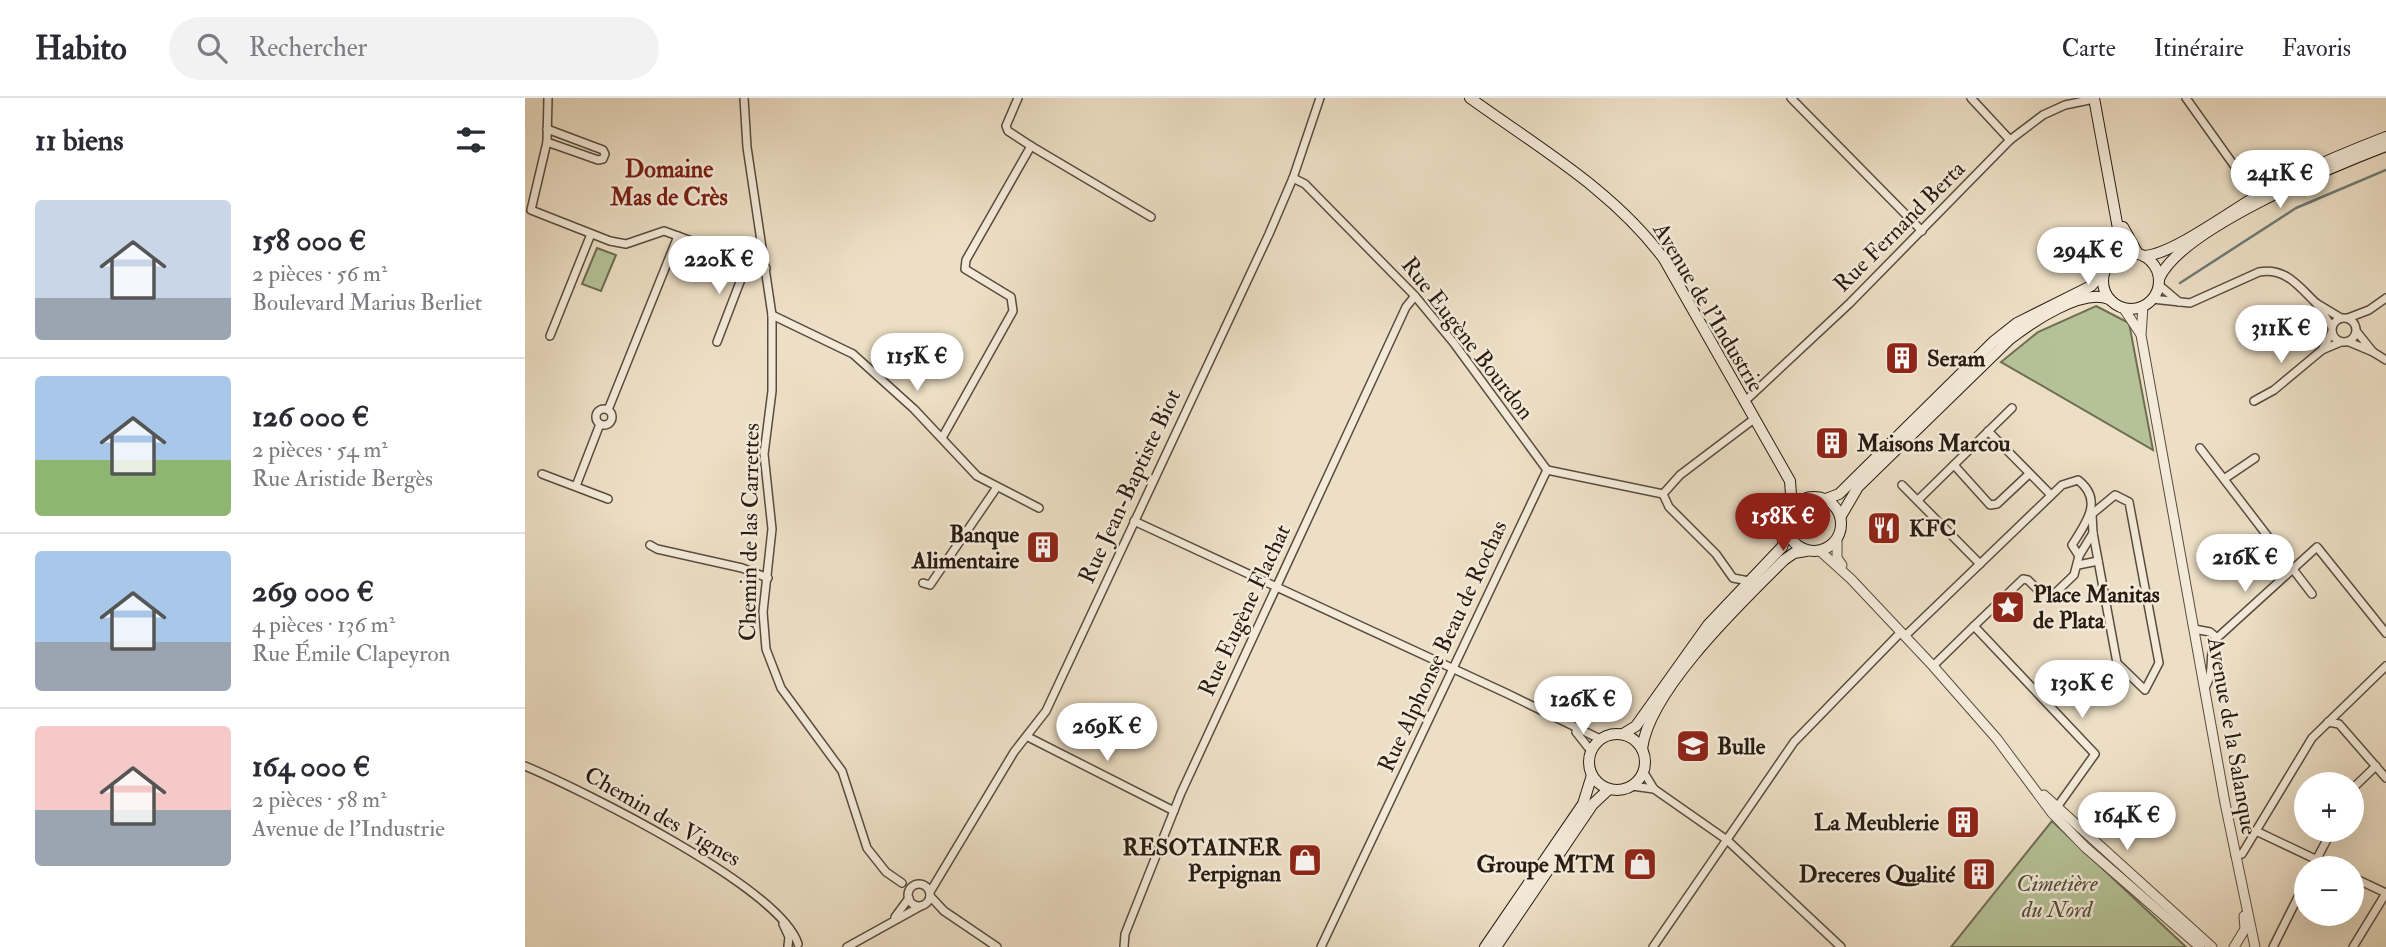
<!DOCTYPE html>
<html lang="fr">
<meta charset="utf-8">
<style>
body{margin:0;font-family:"IM FELL Double Pica",serif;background:#f2f2f3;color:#2b2b33;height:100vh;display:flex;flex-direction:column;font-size:26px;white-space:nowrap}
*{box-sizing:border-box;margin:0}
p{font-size:23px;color:#7c7c81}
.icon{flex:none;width:38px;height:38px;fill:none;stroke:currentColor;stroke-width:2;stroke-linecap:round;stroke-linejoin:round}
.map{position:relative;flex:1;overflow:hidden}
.panel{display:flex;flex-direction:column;background:#fff;width:525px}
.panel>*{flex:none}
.fabs{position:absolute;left:1769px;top:674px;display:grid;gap:14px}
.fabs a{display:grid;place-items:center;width:70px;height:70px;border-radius:50%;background:#fff;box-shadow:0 7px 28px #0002;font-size:35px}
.price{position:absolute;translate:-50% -60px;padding:0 16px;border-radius:24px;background:#fff;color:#222;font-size:23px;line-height:46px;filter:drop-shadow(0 2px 4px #0008)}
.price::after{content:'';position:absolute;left:50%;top:42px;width:21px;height:16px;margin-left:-10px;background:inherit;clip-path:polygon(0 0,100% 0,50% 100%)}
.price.current{background:#8f2418;color:#fff}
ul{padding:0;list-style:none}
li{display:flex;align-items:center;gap:21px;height:175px;padding:0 35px}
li+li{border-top:2px solid #e1e1e2}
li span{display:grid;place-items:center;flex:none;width:196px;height:140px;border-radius:7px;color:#555}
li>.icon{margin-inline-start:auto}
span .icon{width:84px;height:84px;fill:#fffc;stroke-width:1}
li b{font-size:30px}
h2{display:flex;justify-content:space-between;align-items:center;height:84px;padding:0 35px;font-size:30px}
header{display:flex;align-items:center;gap:42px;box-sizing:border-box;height:98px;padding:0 35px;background:#fff;border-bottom:2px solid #e1e1e2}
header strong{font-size:33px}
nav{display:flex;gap:38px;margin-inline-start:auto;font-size:24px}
.search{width:490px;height:63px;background:#f2f2f3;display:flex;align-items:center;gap:18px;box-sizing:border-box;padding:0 24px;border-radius:38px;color:#7c7c81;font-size:26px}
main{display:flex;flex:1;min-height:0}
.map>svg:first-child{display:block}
.green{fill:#b5c297;stroke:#6e6e54;stroke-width:2}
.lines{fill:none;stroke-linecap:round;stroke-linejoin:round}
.stream{stroke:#6d7b77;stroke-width:2.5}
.minor-casing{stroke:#584c3f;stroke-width:10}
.tertiary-casing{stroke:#584c3f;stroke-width:11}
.secondary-casing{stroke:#271b12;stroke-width:12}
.minor{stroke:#f3ead9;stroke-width:7}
.tertiary{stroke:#f3ead9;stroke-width:9}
.secondary{stroke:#f3ead9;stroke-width:10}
.labels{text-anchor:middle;stroke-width:5;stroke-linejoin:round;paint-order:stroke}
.street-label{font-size:23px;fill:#271b12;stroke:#f3ead9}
.poi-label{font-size:23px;font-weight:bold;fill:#271b12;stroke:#f3ead9;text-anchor:start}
.park-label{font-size:23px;font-style:italic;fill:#524d3a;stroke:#f3ead9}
.neighbourhood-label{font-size:24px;font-weight:bold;fill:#7a1f14;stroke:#f3ead9}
</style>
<header>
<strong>Habito</strong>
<div class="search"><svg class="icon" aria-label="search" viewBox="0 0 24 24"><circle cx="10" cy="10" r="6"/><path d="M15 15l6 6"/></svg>Rechercher</div>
<nav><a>Carte</a><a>Itinéraire</a><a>Favoris</a></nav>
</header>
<main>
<section class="panel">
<h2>11 biens<svg class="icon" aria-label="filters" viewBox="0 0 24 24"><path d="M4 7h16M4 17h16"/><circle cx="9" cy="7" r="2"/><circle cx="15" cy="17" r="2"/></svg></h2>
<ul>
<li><span style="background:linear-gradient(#c9d6e8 70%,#9aa5b1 0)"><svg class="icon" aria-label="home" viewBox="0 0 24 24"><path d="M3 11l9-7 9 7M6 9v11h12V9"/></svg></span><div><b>158 000 €</b><p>2 pièces · 56 m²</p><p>Boulevard Marius Berliet</p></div></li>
<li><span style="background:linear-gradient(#a9c7e8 60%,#8fb573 0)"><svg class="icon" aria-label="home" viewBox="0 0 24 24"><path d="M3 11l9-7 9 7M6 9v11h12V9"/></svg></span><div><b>126 000 €</b><p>2 pièces · 54 m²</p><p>Rue Aristide Bergès</p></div></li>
<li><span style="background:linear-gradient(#a9c7e8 65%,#9aa5b1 0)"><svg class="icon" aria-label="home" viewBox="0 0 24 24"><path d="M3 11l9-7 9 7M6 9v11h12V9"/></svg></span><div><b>269 000 €</b><p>4 pièces · 136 m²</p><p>Rue Émile Clapeyron</p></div></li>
<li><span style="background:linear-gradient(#f6c9c9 60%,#9aa5b1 0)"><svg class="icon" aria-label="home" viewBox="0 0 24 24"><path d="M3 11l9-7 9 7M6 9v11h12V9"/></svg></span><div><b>164 000 €</b><p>2 pièces · 58 m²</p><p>Avenue de l'Industrie</p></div></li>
</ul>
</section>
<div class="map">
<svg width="1861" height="849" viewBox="0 0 1861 849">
<rect width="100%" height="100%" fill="#eddfc5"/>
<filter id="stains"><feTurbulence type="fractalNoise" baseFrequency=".00286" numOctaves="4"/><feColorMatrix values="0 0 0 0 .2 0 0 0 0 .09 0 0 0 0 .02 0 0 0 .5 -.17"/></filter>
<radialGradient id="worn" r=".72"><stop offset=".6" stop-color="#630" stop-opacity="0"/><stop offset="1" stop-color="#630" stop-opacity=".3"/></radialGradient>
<g class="green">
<polygon points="72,150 91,157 76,193 57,186"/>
<polygon points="1571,208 1604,225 1628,352 1476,264 1513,234"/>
<polygon points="1527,723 1661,849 1426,849"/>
</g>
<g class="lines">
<polyline class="stream" points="1655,185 1771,110 1861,72"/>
<g class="minor-casing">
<g id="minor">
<polyline points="23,0 22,44 6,112 85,143 101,146 139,133 241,170"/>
<polyline points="219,0 222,49 247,217 247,293 239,356 247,431 238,514 241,551 256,590 317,673 342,750 361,774 377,785"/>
<polyline points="1266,0 1397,133"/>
<polyline points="1446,0 1485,42"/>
<polyline points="1661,0 1713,73"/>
<polyline points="22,44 73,62 78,61 80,56 78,52 22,31"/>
<polyline points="506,48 626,119"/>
<polyline points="768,80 780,86 890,198 928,244 1022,372"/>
<polyline points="1634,187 1654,204"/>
<path d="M1627,201l38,4 69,-31c27,-5 40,15 57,31"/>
<polyline points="247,217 328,256 389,311 452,378 514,410"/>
<circle cx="1819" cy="232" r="12"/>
<polyline points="1823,220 1844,212 1861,200"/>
<polyline points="1807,229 1791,205 1816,220"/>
<polyline points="1807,234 1797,252 1816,244"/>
<polyline points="25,238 66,136"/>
<polyline points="192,244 223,163"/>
<polyline points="1824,244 1848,254 1832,234"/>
<polyline points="1848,254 1861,262"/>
<polyline points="1729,303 1749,292 1797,252"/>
<polyline points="1219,304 1325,205 1485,42 1518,17 1540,7 1569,1"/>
<circle cx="79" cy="319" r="8"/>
<polyline points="83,312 153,138"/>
<polyline points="1463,333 1526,397"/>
<polyline points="417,340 488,213 486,199 440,171 441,162 506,48 483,33 481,28 493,0"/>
<polyline points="1675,350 1787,496"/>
<polyline points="1429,367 1465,407 1472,406 1504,376"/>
<polyline points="17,376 83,401"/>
<polyline points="1699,381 1730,360"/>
<polyline points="1377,387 1455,466"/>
<polyline points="51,388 75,326"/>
<polygon points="1590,397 1604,404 1634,565 1620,592 1592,565 1568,435 1567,416"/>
<polyline points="1394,401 1487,310"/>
<polyline points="609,423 983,596 1075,641"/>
<polyline points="125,447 132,451 217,470 243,480"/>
<polyline points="1554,458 1568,435"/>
<polyline points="1553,467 1573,463"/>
<polyline points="1224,483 1208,480 1191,456 1144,409 1138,396 1155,377 1229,321"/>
<polyline points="398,485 405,487 472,389"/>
<polyline points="1669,531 1685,534 1692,540"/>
<path d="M1380,538l157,-151 16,-5c26,20 8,43 -6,65l7,11 -5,19 -23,22h-6l-17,-17 -5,-1 -49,47 121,128 -40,56"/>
<polyline points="1408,568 1449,528"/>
<path d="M1680,590c11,-19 2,-35 12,-50l100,-91 69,86"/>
<polyline points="1803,624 1814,626 1861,680"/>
<polyline points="1051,634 1066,653"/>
<polyline points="503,639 649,713"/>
<path d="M0,668c57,24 256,122 273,178"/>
<polyline points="1118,673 1129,691 1202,742 1316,849"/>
<polyline points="1107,688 1129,691"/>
<polyline points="1827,691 1851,668"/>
<polyline points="1731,733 1809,770"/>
<polyline points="1710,757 1717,756 1787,640 1861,568"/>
<polyline points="1787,770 1807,732"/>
<polyline points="1827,779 1861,795 1828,849"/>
<circle cx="394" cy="797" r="11"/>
<polyline points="405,794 489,654 521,613 744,136 768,80 795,0"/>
<polyline points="405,798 419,813 472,849"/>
<polyline points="370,819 384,800"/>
<polyline points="258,826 264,839 263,848"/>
<polyline points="322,849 396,808"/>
<polyline points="599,849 600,836 656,695 881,209 890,198"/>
<polyline points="796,849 1022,372 1138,396"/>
<polyline points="1128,849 1269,644 1376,534"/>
<polyline points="1748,849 1782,781"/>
</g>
</g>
<g class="tertiary-casing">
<g id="tertiary">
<polyline points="1618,208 1616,237 1700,705 1730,849"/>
<polyline points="1599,211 1615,235"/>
<polyline points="1312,443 1312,460 1317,467"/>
<polyline points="1295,453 1326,481 1408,568 1472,641 1527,715 1560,749 1675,849"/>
<polyline points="1519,697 1687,849"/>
<polyline points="1709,849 1720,831 1719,818"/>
</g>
</g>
<g class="secondary-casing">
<g id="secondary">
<path d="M945,0c69,50 143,92 194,161l126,222 2,27"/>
<polyline points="1569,0 1594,136 1596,148 1591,159"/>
<polyline points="1598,129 1613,156"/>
<circle cx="1606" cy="183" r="28"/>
<path d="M1619,158c30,-1 97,-53 128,-69 37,-19 75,-35 114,-50"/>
<path d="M1634,181c21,-50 175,-113 227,-133"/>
<circle cx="1289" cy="426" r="27"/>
<polyline points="1301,401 1314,396 1468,244 1492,225 1566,188 1579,174"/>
<path d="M1316,418l17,-29 152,-148c22,-17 72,-51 99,-40"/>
<polyline points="1098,636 1111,628 1183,527 1257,449 1263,433"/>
<circle cx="1092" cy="664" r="28"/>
<path d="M1117,651c7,-59 100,-147 142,-189l10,-7 12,-2"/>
<polyline points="960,849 1058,706 1067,677"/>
<polyline points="971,849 1068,706 1084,691"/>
</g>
</g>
<use href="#minor" class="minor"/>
<use href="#tertiary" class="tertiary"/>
<use href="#secondary" class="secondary"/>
</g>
<defs>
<g id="building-square" transform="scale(1.75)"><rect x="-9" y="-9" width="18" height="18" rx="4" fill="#8f2418" stroke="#f3ead9"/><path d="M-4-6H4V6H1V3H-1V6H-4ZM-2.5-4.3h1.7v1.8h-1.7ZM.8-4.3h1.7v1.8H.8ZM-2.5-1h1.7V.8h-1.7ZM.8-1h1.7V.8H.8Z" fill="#fff"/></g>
<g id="restaurant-square" transform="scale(1.75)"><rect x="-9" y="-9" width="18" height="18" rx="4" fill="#8f2418" stroke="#f3ead9"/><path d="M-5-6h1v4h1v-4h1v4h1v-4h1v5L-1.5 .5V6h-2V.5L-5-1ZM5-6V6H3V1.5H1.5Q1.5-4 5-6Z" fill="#fff"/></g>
<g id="sight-square" transform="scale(1.75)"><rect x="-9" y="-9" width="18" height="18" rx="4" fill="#8f2418" stroke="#f3ead9"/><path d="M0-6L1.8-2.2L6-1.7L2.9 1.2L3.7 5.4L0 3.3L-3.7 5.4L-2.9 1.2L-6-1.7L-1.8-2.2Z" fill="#fff"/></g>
<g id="school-square" transform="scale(1.75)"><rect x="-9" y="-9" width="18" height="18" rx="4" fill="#8f2418" stroke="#f3ead9"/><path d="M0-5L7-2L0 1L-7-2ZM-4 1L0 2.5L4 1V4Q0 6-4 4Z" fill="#fff"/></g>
<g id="shop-square" transform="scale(1.75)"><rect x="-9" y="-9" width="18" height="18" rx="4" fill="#8f2418" stroke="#f3ead9"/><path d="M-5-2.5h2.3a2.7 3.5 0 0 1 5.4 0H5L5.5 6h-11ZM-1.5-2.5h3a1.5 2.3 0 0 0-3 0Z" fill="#fff"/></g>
</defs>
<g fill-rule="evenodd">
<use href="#building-square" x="1377" y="260"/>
<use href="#building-square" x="1307" y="345"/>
<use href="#restaurant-square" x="1359" y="430"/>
<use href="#building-square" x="518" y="449"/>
<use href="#sight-square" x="1483" y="509"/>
<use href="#school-square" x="1168" y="648"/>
<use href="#building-square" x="1438" y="724"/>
<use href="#shop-square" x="780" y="762"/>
<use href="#shop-square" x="1115" y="766"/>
<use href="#building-square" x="1454" y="776"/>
</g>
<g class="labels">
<g class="street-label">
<text transform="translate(1374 128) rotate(-45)" y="8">Rue Fernand Berta</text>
<text transform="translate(1184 209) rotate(59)" y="8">Avenue de l'Industrie</text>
<text transform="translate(943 240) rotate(52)" y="8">Rue Eugène Bourdon</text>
<text transform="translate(604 388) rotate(-65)" y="8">Rue Jean-Baptiste Biot</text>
<text transform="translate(224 434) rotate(-89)" y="8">Chemin de las Carrettes</text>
<text transform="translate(719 512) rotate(-65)" y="8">Rue Eugène Flachat</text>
<text transform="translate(917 548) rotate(-65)" y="8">Rue Alphonse Beau de Rochas</text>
<text transform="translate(1708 638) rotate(80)" y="8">Avenue de la Salanque</text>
<text transform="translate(138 718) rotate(30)" y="8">Chemin des Vignes</text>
</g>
<g class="poi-label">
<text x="1402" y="268">Seram</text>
<text x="1332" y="353">Maisons Marcou</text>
<text x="1384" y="438">KFC</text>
<text x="494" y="444" text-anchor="end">Banque<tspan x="494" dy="26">Alimentaire</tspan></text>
<text x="1508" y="504">Place Manitas<tspan x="1508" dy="26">de Plata</tspan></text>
<text x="1192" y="656">Bulle</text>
<text x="1414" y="732" text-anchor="end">La Meublerie</text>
<text x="756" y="757" text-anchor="end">RESOTAINER<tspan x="756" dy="26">Perpignan</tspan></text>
<text x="1090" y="774" text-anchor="end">Groupe MTM</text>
<text x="1430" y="784" text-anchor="end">Dreceres Qualité</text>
</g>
<g class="park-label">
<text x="1532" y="793">Cimetière<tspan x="1532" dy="26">du Nord</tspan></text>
</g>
<g class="neighbourhood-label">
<text x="144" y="79">Domaine<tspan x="144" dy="28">Mas de Crès</tspan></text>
</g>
</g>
<rect width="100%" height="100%" filter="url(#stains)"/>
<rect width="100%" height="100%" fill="url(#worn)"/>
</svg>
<div class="fabs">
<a>+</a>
<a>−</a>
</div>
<b class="price" style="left:1755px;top:112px">241K €</b>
<b class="price" style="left:1563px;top:189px">294K €</b>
<b class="price" style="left:194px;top:198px">220K €</b>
<b class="price" style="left:1756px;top:267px">311K €</b>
<b class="price" style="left:392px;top:295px">115K €</b>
<b class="price current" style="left:1258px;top:455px">158K €</b>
<b class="price" style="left:1720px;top:496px">216K €</b>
<b class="price" style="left:1557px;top:622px">130K €</b>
<b class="price" style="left:1058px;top:638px">126K €</b>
<b class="price" style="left:582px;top:665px">269K €</b>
<b class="price" style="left:1602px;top:754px">164K €</b>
</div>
</main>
